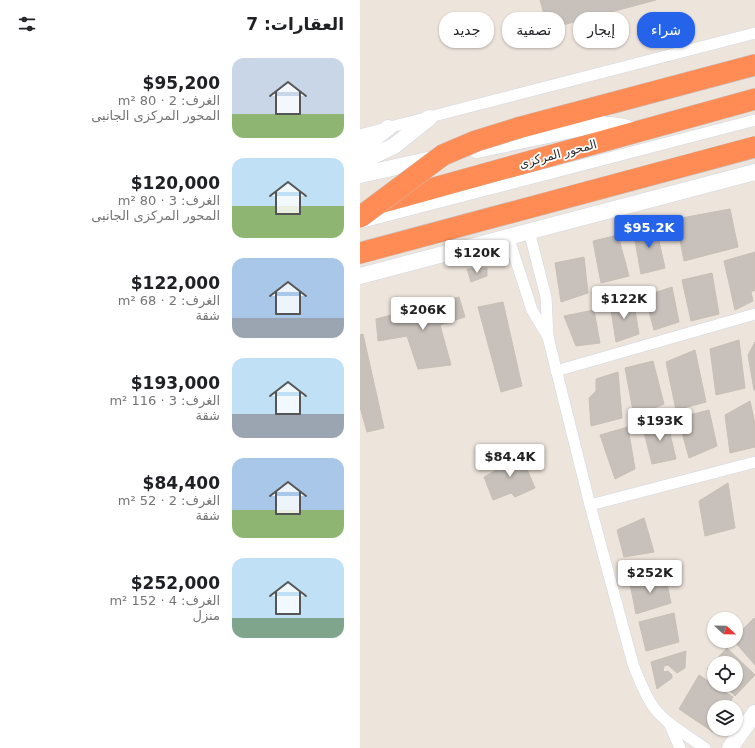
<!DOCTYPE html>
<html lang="ar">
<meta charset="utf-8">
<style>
body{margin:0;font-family:"DejaVu Sans","Noto Sans Arabic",sans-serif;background:#f2f2f2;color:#202124;direction:rtl;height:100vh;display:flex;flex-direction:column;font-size:15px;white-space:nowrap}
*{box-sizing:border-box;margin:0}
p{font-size:13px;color:#757577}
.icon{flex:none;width:22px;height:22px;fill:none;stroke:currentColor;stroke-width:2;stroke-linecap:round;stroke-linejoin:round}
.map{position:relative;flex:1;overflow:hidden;direction:ltr}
.side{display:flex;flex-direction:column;background:#fff;width:360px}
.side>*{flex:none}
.guide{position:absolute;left:12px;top:12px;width:323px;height:36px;direction:rtl;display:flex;gap:8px}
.needle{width:26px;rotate:112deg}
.tools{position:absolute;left:347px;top:612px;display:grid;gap:8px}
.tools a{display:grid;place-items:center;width:36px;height:36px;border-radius:50%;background:#fff;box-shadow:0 1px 3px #0004;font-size:20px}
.price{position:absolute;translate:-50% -34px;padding:0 9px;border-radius:4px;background:#fff;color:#222;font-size:13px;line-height:26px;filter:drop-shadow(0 1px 2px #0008)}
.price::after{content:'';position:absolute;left:50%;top:24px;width:12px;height:9px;margin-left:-6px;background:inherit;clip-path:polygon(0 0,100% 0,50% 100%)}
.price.on{background:#2563eb;color:#fff}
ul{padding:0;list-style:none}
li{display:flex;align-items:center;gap:12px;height:100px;padding:0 16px}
li span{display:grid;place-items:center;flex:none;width:112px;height:80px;border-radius:12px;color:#555}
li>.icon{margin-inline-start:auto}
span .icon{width:48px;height:48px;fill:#fffc;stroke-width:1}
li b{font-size:17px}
h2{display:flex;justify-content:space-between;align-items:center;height:48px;padding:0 16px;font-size:17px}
.pill{padding:0 14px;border-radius:16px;background:#fff;box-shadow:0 1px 3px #0004;font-size:14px;line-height:36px}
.pill.on{background:#2563eb;color:#fff}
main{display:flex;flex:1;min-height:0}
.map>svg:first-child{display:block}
.building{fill:#c8c1bb;stroke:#c9bfb5}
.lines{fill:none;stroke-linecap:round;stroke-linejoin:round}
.street-casing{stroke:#d1d7e4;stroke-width:12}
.secondary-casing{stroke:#d1d7e4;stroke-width:17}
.highway-casing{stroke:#c3c3c3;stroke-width:22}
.street{stroke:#fff;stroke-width:11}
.secondary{stroke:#fff;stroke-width:16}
.highway{stroke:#ff8b55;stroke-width:21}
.highway-bridge-casing{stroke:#c3c3c3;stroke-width:22;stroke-linecap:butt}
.highway-bridge{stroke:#ff8b55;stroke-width:21}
.labels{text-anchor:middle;stroke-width:3.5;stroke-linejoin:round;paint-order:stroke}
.street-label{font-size:12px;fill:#2a2a2a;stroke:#fff}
</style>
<main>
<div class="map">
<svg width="395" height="748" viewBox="0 0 395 748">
<rect width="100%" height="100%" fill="#ede4dc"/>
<g class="building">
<polygon points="180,0 296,0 188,29"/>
<polygon points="370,209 378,247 324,261 316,219"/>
<polygon points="295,223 305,268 281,274 273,230"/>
<polygon points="258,235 269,276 241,283 233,241"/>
<polygon points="395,252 395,290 391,292 393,301 375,310 364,261"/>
<polygon points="224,257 228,293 201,302 195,263"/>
<polygon points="127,268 127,276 111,282 107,269"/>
<polygon points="352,273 359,314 331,321 322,280"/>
<polygon points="312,287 319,322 294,330 285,296"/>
<polygon points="99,297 105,317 80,325 91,365 58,369 47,336 18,341 16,319"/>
<polygon points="273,298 279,334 256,342 250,304"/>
<polygon points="143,302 162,386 141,392 118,307"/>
<polygon points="234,310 240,343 216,346 204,316"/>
<polygon points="3,334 24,428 7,432 0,407 0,335"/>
<polygon points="379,340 385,388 356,395 350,349"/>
<polygon points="395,342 395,390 394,390 388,355"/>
<polygon points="335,350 346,402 316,410 306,362"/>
<polygon points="293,361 304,404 274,416 265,368"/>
<polygon points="258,372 262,418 231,426 229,398 236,391 236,379"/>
<polygon points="390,401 395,424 395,447 370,453 365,415"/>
<polygon points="349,410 357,446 329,458 318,418"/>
<polygon points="306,417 316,459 292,464 283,428"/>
<polygon points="268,427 275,469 255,479 240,435"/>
<polygon points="160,453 175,488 155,497 151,493 133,500 124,477 142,467 139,460"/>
<polygon points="368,483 375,528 345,536 339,501"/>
<polygon points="284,518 294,552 264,557 257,530"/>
<polygon points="305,574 311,603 276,614 270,584"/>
<polygon points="314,613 319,642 286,651 279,622"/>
<polygon points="394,618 395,619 395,665 374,641 376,641 376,636"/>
<polygon points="367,648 395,675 375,696 364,685 376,685 376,663 354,663 354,675 347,669"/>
<polygon points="326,651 325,668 317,673 308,665 304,666 303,672 308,671 312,675 312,678 297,689 291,662"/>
<polygon points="339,675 373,697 368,707 354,707 355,729 353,732 319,709"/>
</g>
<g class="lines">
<g class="street-casing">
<g id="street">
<polyline points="0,135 395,33"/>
<polyline points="3,222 395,120"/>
<path d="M169,231l17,66 2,40 42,168 43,159c6,15 12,32 22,45 13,16 33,27 50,39"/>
<polyline points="148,236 172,310 188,337"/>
<polyline points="196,371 395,314"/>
<polyline points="230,505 395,462"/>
<polyline points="309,723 320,748"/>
</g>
</g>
<g class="secondary-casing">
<g id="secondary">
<polyline points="0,146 11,141 28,128"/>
<polyline points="117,150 240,124 260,126 280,132"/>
<polyline points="0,162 34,146 69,118"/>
<polyline points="0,175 77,158"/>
<polyline points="0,276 395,172"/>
<polyline points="370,748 395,713"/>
</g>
</g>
<g class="highway-casing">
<g id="highway">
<polyline points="158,128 395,65"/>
<polyline points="20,203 395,99"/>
<polyline points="0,253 395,147"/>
</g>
</g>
<use href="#street" class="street"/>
<use href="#secondary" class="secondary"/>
<use href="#highway" class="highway"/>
<g class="highway-bridge-casing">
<polyline id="highway-bridge" points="0,217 83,155 116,141 158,128"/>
</g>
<use href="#highway-bridge" class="highway-bridge"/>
</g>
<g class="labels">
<g class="street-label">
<text transform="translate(198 154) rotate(-15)" y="4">المحور المركزى</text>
</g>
</g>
</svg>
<div class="tools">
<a><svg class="needle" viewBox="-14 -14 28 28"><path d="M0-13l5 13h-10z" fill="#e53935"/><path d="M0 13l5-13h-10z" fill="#757577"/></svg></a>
<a><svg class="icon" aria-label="locate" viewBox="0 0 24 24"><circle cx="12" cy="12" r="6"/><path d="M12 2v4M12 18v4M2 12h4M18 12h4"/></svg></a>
<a><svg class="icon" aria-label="layers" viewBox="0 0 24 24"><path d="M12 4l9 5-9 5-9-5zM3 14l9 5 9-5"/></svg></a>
</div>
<b class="price on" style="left:289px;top:249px">$95.2K</b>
<b class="price" style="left:117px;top:274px">$120K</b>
<b class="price" style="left:264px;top:320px">$122K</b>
<b class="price" style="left:63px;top:331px">$206K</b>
<b class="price" style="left:300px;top:442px">$193K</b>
<b class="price" style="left:150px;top:478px">$84.4K</b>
<b class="price" style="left:290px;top:594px">$252K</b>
<div class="guide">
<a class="pill on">شراء</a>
<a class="pill">إيجار</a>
<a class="pill">تصفية</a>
<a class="pill">جديد</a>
</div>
</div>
<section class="side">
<h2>العقارات: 7<svg class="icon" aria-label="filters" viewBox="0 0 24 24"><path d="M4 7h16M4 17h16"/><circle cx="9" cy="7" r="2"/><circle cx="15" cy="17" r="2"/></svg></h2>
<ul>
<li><span style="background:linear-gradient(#c9d6e8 70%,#8fb573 0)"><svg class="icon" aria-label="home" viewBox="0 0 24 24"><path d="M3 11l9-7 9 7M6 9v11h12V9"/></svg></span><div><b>$95,200</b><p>الغرف: 2 · 80 m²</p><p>المحور المركزى الجانبى</p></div></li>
<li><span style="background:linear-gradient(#bfe0f5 60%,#8fb573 0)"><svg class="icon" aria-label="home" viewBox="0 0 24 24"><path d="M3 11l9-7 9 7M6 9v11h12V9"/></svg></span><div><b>$120,000</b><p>الغرف: 3 · 80 m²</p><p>المحور المركزى الجانبى</p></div></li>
<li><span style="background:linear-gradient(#a9c7e8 75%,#9aa5b1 0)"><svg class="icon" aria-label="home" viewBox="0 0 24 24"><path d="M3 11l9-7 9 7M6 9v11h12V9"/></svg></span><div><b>$122,000</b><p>الغرف: 2 · 68 m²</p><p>شقة</p></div></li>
<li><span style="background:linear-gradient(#bfe0f5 70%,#9aa5b1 0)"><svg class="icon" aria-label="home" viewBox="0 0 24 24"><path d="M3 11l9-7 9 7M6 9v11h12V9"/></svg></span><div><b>$193,000</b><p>الغرف: 3 · 116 m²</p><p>شقة</p></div></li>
<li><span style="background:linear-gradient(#a9c7e8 65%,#8fb573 0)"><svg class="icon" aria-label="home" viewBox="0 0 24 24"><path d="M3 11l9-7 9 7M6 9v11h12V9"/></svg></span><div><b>$84,400</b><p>الغرف: 2 · 52 m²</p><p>شقة</p></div></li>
<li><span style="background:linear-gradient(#bfe0f5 75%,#7fa58c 0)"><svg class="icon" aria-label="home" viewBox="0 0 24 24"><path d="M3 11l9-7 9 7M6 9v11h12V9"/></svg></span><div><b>$252,000</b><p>الغرف: 4 · 152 m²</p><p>منزل</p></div></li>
</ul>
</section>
</main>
